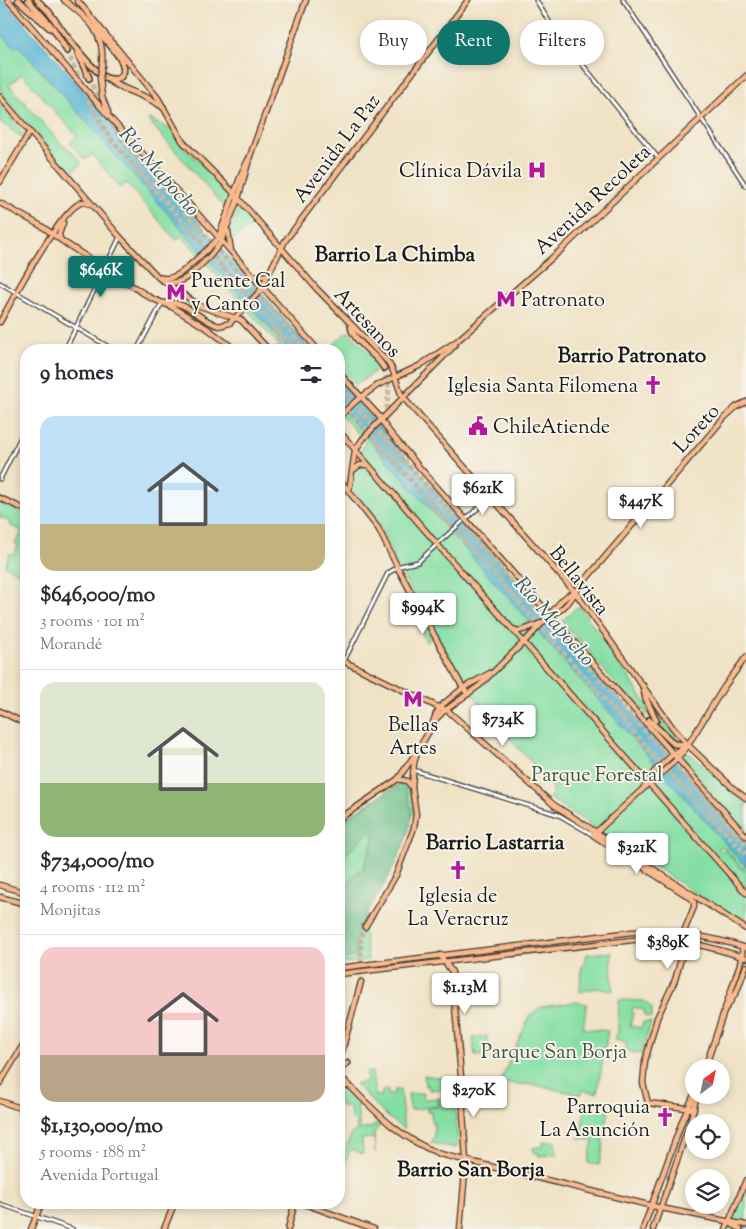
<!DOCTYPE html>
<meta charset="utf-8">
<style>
body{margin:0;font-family:"Sorts Mill Goudy",serif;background:#f7f7f7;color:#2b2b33;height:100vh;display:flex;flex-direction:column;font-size:19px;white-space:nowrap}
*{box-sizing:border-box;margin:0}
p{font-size:16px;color:#7c7c81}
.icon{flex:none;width:28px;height:28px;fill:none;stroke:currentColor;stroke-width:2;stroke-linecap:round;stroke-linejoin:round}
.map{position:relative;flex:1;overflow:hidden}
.drawer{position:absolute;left:20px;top:344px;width:325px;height:865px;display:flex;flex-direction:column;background:#fff;border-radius:20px;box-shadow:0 2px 8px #0003}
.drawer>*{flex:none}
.banner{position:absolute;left:360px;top:20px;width:310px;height:45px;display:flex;gap:10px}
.needle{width:32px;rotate:33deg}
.fabs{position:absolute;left:685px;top:1059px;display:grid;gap:10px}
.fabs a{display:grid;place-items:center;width:45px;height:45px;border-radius:50%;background:#fff;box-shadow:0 2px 8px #0003;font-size:25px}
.price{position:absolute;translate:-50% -42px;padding:0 11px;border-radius:5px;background:#fff;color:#222;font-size:16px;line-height:32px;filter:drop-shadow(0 1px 2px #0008)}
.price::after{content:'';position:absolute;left:50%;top:30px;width:15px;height:11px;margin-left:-8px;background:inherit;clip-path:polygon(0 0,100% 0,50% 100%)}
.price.current{background:#0f766e;color:#fff}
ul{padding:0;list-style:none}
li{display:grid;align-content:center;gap:10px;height:265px;padding:0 20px}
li+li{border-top:1px solid #e1e1e2}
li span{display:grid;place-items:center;height:155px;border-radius:15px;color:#555}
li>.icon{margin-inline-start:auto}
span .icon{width:90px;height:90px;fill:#fffc;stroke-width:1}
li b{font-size:21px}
h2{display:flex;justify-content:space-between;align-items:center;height:60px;padding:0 20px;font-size:21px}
.tag{padding:0 18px;border-radius:22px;background:#fff;box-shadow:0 2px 8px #0003;font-size:18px;line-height:45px}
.tag.current{background:#0f766e;color:#fff}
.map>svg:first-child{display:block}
.green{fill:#85dfa5;stroke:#507e60}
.forest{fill:#6cbe8a;stroke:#446d53}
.water{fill:#58b7d6;stroke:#3a6a79}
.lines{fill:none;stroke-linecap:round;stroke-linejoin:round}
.major-tunnel{stroke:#c6baa3;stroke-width:4.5;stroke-dasharray:4.5 2;stroke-linecap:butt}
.highway-tunnel{stroke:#c6baa3;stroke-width:5;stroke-dasharray:5 2.5;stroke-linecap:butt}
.minor-casing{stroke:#3c3a35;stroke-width:5.5}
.major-casing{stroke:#3c3a35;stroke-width:7}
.highway-casing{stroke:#3c3a35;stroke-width:8}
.minor{stroke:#fff;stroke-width:3}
.major{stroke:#fbba8d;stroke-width:4.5}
.highway{stroke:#fbba8d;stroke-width:5}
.minor-bridge-casing{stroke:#3c3a35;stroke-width:5.5;stroke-linecap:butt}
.major-bridge-casing{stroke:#3c3a35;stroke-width:7;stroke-linecap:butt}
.minor-bridge{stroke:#fff;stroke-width:3}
.major-bridge{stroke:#fbba8d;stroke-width:4.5}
.labels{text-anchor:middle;stroke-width:4;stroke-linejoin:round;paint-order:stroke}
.street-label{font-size:20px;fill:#1c1c1c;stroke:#f7f3e8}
.poi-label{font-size:20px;fill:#1c1c1c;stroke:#f7f3e8;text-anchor:end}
.park-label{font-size:20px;fill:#3c5645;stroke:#f7f3e8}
.water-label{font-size:21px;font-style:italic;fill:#345a66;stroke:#f7f3e8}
.neighbourhood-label{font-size:21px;font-weight:bold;fill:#1c1c1c;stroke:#f7f3e8}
</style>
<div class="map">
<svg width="746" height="1229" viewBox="0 0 746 1229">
<rect width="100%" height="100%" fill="#f7f3e8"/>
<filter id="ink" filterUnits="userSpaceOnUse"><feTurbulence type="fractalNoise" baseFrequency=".02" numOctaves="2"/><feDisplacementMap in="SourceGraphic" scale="10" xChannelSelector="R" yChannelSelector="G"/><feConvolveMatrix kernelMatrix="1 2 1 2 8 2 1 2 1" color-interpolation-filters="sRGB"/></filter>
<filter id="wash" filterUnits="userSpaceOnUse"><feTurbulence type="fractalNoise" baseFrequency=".0096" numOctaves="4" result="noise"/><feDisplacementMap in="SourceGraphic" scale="20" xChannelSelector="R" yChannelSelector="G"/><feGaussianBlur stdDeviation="1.12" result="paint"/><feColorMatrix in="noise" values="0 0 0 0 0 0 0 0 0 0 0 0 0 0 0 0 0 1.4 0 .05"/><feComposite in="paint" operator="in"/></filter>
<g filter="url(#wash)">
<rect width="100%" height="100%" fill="#f0e2c5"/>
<g class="green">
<polygon points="0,0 78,86 311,350 283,350 182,236 176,240 126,183 120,188 92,154 85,160 70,143 77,136 22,74 9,85 64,147 66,146 82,163 71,173 38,137 0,91"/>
<polygon points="0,103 25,136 24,139 0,122"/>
<polygon points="149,119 172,130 183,146 231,193 226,209 148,120"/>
<polygon points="242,209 254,223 230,243 229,234 237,211"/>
<polygon points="347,332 349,332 376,360 381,367 356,385 339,367 339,350 328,350"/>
<polygon points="339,381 537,603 536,604 558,630 559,629 746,844 746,872 722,846 719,848 723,852 725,850 746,874 746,926 549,798 553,793 552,785 493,720 464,684 396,563 378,523 351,488 357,462 365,442 339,413"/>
<polygon points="0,502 26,515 26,565 23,571 19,573 5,566 10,553 14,555 18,545 15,544 22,531 9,525 10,522 1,517 0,519"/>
<polygon points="398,572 430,630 430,637 428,642 426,642 397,573"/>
<polygon points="577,607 581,608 623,668 659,724 662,722 649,700 667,725 682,742 675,743 657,726 644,709 640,712 562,621"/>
<polygon points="686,753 690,754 746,802 746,832 684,761 683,758"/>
<polygon points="404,781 410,786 414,814 408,817 386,877 363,920 368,959 368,960 339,964 339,822"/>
<polygon points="612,952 611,960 613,991 596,988 580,992 581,970 587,954"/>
<polygon points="619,1000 644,1001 652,1008 652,1018 644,1016 644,1010 633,1007 632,1012 633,1014 630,1026 641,1028 643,1022 651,1022 642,1054 629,1052 629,1050 625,1049 627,1042 615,1039 618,1032"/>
<polygon points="576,1002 587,1004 583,1028 608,1031 597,1093 583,1090 581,1095 535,1085 502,1083 503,1075 530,1015 541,1007"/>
<polygon points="487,1036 489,1055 475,1056 473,1038"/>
<polygon points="366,1072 372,1072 375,1096 382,1096 382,1091 388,1090 388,1095 394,1094 394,1090 400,1090 404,1130 382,1112 356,1085 356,1083 367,1082"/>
<polygon points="424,1075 453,1080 458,1145 456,1148 431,1143 434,1137 434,1124 432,1124 431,1112 427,1112 427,1108 439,1107 438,1098 440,1098 441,1108 451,1107 453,1103 451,1089 429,1090 429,1085 425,1086"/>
<polygon points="346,1091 361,1106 359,1105 357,1106 360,1130 372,1127 378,1123 380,1125 374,1133 375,1152 374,1138 362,1139 363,1154 351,1149 344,1165 340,1163 352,1133 357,1130 355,1120 351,1120 350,1107 342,1107 341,1104 339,1104 339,1092"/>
<polygon points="424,1093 423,1097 425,1099 437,1098 437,1106 410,1110 408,1094"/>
<polygon points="586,1106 609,1111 602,1143 604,1144 599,1165 588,1163 593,1141 579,1138"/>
<polygon points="555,1141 557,1154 539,1156 538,1153 534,1153 533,1148 543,1146 543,1142"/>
<polygon points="746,1184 746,1229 729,1229"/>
</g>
<path class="forest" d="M401,783l4,3c2,9 8,23 6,33 -2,18 -17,49 -26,64 -12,23 -34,45 -28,74l-18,1v-52l4,-2 -3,-3 -1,1v-21l5,6 15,-17 3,1 12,-33 -3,-6c-8,5 -21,19 -30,27l2,3 -4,3v-42z"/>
<g class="water">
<polygon points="0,0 4,0 311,350 289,350 18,45 14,48 0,32"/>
<polygon points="339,382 678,764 746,844 746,867 339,406"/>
</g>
</g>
<g filter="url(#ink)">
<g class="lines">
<polyline class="major-tunnel" points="361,982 361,941 365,927"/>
<g class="highway-tunnel">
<polyline points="67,51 96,115 110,138 295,350"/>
<polyline points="89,78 108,118 125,144 306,350"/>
<polyline points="274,329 278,338 278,350"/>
<polyline points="384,368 389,389 385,422 391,443"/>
<polyline points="339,387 746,845"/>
<polyline points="339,399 690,796 746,854"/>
<polyline points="624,696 649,720"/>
<polyline points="656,720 667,746"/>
<polyline points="676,759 690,779"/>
</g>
<g class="minor-casing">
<g id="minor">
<polyline points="536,0 553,28 658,158"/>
<polyline points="623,0 746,186"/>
<polyline points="0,283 114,350"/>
<polyline points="65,350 120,237"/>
<polyline points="137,350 162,303"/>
<polyline points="0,479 26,427"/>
<polyline points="465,520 490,497"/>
<polyline points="339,671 388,573 400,566 418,562 445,537"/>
<polyline points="413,770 559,815 593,835"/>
<polyline points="0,1204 72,1229"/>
</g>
</g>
<g class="major-casing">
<g id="major">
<polyline points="8,0 112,120 197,213 318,350"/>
<path d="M64,0c24,19 41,31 38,65"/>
<polyline points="77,0 158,98 183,142 231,190 316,288 388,362 393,371 401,394 408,403 575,592 673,728 690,747 735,790 746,798"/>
<polyline points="100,78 102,97 108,112"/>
<polyline points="0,97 120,237 159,278 200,306 241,320 269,350"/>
<polyline points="0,182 29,133"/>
<polyline points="0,203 43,227 65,243 151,298 172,307 208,329 236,350"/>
<polyline points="228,231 231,251"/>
<polyline points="60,239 59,234 63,223"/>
<polyline points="218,239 242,172 248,160"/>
<polyline points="220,244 238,199 250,156 306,0"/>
<polyline points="251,275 261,276 268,275"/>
<path d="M159,277c17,6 29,-11 41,-21"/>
<path d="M165,282c18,5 32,-14 44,-25"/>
<polyline points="261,289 285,241 468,0"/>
<path d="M163,303c23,-4 36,17 56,23l11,-3 15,-16"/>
<path d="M0,322c12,-22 62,-116 83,-120l7,2"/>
<polyline points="339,373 379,416 387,429 420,468 746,836"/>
<polyline points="356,401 378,385 419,366 457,341 561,250 746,76"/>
<polyline points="376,425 455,345"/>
<polyline points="339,431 443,551 746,893"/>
<polyline points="353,470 360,465 368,465"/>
<polyline points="339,479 378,528 400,572 463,688 468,694"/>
<polyline points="349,491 355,451 362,440"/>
<polyline points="0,498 26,510"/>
<path d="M551,614c9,-1 20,-13 24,-22l149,-174 12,-11 10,-5"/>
<path d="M546,619c9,-9 16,-23 29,-27"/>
<polyline points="513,629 518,631 526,629"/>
<polyline points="339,659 440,708 447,710 554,805 746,929"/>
<polyline points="0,711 26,724"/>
<polyline points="435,720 443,712 480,685 531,635"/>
<polyline points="672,755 686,746"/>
<polyline points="676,759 684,751 724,687 746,657"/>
<polyline points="654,772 645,787 593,835 691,898 694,902 694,907 685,929 683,952 675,980 657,1018 645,1061 643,1083 648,1103 694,1109"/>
<polyline points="398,779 407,781 412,787"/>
<polyline points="339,819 398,779 416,753"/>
<polyline points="0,885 26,893"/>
<polyline points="0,897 26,904"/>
<polyline points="365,927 396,875 414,828 416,814 412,787 414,763 418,750 431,728 436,714 442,705 463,688 490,673"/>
<polyline points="440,955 452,972 461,1077 466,1161 460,1229"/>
<path d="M339,968l293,-36c39,-2 77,4 114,16"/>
<path d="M339,974l302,-35c36,-1 71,8 105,19"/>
<polyline points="727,1007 737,991 746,966"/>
<polyline points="339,1062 361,982"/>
<polyline points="705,1068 740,964 743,947"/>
<path d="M339,1075c33,33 56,61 101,79l221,54 85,17"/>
<polyline points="342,1078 341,1068 348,1063"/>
<polyline points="0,1083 26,1040"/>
<polyline points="339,1086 349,1086"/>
<polyline points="0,1101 26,1110"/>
<polyline points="299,1202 374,1229"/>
<polyline points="730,1223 740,1229"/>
<polyline points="31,1229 42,1202"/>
<polyline points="164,1229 175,1202"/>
<polyline points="288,1229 295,1202"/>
<polyline points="643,1229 683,1119 694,1095"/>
<polyline points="653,1229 689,1126 697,1095"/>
<polyline points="726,1229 746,1180"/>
</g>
</g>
<g class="highway-casing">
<g id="highway">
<polyline points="18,0 50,28"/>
<polyline points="28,0 53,28 67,51"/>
<polyline points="37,0 49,12 70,41"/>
<path d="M95,28c7,9 36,35 27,47 -3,5 -9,5 -15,3"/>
<path d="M68,38c14,18 28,36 49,47 15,8 31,11 46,22"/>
<polyline points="78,54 89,78"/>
<path d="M351,326c1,15 26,28 33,42"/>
<polyline points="643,686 646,699 656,720"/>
<polyline points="649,720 674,744 688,745"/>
</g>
</g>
<use href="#minor" class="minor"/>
<use href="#major" class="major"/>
<use href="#highway" class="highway"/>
<g class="minor-bridge-casing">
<polyline id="minor-bridge" points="445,537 462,522"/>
</g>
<g class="major-bridge-casing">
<g id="major-bridge">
<polyline points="100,78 102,65"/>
<polyline points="200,256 216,241"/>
<polyline points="209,257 219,245"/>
<polyline points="245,307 260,291"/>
<polyline points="341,415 356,401"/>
<polyline points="362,440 376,425"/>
<polyline points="526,629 541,623"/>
<polyline points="531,635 546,619"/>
<polyline points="654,772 671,756"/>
<polyline points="658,776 675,761"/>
</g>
</g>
<use href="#minor-bridge" class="minor-bridge"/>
<use href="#major-bridge" class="major-bridge"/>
</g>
</g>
<defs>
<g id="hospital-bare" transform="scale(1.5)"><path d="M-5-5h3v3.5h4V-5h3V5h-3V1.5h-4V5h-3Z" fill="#b5179e" stroke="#f7f3e8" stroke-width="2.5" paint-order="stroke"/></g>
<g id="metro-bare" transform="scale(1.5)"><path d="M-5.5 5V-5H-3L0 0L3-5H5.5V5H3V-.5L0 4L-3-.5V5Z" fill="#b5179e" stroke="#f7f3e8" stroke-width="2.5" paint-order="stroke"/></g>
<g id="church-bare" transform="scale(1.5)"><path d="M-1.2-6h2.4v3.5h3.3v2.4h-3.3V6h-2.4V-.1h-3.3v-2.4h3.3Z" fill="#b5179e" stroke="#f7f3e8" stroke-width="2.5" paint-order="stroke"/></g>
<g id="civic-bare" transform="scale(1.5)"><path d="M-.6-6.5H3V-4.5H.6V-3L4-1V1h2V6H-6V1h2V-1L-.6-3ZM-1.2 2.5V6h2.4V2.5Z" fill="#b5179e" stroke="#f7f3e8" stroke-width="2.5" paint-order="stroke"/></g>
</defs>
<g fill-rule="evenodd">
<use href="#hospital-bare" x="537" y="170"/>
<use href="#metro-bare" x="176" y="292"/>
<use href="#metro-bare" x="506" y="299"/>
<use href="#church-bare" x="653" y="385"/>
<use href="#civic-bare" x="478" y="426"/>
<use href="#metro-bare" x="413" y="699"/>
<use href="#church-bare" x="458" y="870"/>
<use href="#church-bare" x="665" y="1117"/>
</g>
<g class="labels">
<g class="street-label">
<text transform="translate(336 148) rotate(-53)" y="7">Avenida La Paz</text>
<text transform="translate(592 199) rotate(-43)" y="7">Avenida Recoleta</text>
<text transform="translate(368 322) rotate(47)" y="7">Artesanos</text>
<text transform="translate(696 428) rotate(-48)" y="7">Loreto</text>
<text transform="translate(580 580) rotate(51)" y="7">Bellavista</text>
</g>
<g class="poi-label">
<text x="522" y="177">Clínica Dávila</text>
<text x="191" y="287" text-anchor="start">Puente Cal<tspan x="191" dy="23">y Canto</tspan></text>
<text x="521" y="306" text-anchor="start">Patronato</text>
<text x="638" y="392">Iglesia Santa Filomena</text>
<text x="493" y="433" text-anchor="start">ChileAtiende</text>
<text x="413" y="731" text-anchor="middle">Bellas<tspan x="413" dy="23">Artes</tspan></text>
<text x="458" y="902" text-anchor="middle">Iglesia de<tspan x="458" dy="23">La Veracruz</tspan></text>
<text x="650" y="1113">Parroquia<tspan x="650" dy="23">La Asunción</tspan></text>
</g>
<g class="park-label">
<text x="597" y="781">Parque Forestal</text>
<text x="554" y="1058">Parque San Borja</text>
</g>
<g class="water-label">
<text transform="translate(160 171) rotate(49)" y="7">Río Mapocho</text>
<text transform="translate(555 621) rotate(49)" y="7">Río Mapocho</text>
</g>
<g class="neighbourhood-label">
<text x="395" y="261">Barrio La Chimba</text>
<text x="632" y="362">Barrio Patronato</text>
<text x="495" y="849">Barrio Lastarria</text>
<text x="471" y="1176">Barrio San Borja</text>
</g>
</g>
</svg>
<div class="fabs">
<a><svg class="needle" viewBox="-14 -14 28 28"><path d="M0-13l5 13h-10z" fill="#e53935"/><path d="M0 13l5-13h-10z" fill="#7c7c81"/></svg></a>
<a><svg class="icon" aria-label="locate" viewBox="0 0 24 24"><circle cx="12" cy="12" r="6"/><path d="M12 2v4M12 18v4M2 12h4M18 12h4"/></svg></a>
<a><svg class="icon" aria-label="layers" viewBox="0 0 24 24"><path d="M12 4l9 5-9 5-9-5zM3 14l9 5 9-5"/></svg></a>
</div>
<b class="price current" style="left:101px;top:298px">$646K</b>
<b class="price" style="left:483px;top:516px">$621K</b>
<b class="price" style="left:641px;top:529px">$447K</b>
<b class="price" style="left:423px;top:635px">$994K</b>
<b class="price" style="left:503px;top:747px">$734K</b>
<b class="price" style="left:637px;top:875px">$321K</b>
<b class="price" style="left:668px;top:970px">$389K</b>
<b class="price" style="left:465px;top:1015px">$1.13M</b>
<b class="price" style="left:474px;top:1118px">$270K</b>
<div class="banner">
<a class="tag">Buy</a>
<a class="tag current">Rent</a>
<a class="tag">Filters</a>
</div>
<section class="drawer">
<h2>9 homes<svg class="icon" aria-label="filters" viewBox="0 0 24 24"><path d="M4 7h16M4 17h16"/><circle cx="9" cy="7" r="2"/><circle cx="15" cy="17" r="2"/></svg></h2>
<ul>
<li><span style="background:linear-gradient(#bfe0f5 70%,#c2b280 0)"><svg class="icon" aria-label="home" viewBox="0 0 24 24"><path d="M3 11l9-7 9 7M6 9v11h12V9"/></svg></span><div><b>$646,000/mo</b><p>3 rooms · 101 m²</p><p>Morandé</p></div></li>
<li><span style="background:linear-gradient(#dfe7d0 65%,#8fb573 0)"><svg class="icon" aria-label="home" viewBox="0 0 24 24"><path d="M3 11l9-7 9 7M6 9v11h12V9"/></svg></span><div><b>$734,000/mo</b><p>4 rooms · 112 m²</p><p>Monjitas</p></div></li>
<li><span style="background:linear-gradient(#f6c9c9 70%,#b9a48a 0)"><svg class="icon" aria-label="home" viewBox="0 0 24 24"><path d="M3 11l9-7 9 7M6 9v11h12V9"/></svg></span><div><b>$1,130,000/mo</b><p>5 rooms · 188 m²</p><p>Avenida Portugal</p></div></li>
</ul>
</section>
</div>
